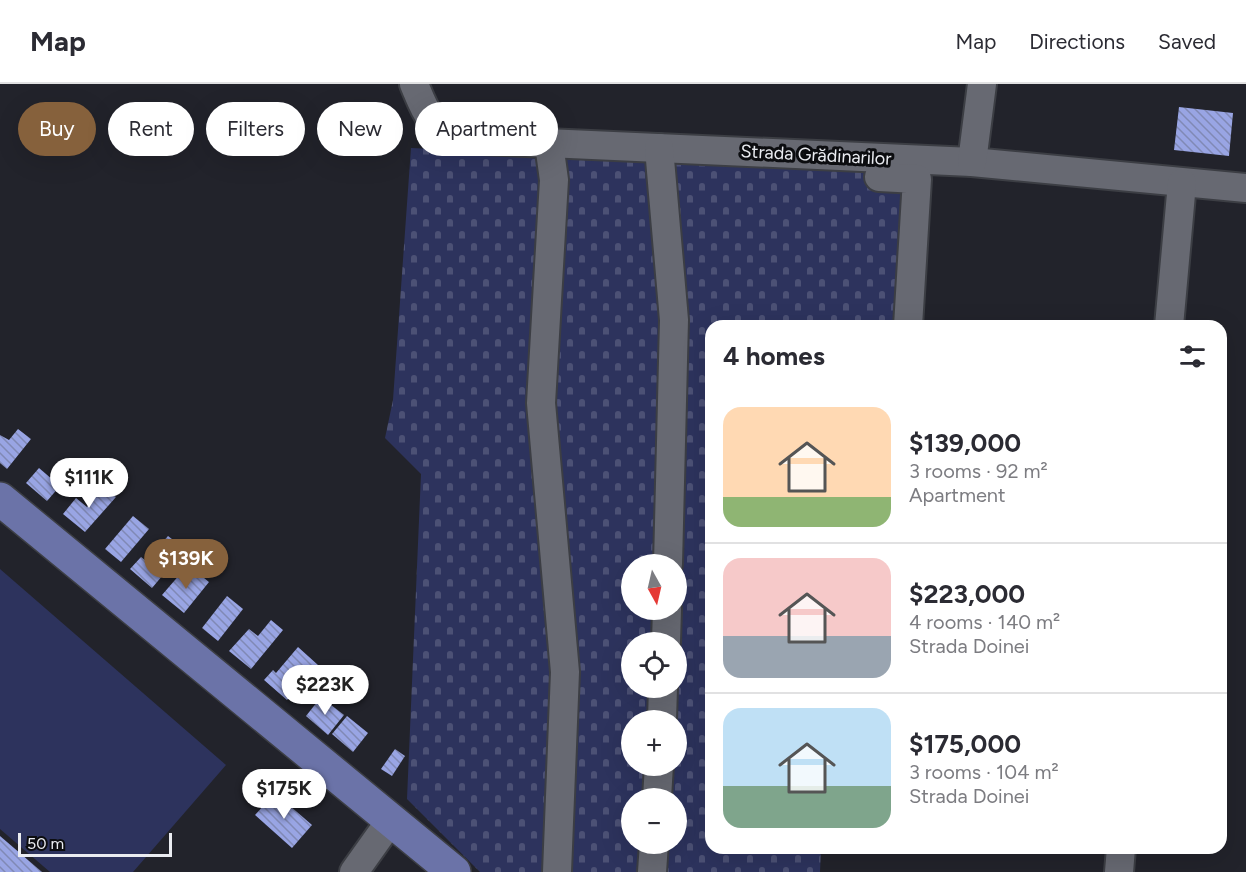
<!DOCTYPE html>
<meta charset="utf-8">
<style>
body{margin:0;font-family:Figtree,sans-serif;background:#f7f7f7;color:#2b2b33;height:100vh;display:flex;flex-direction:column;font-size:22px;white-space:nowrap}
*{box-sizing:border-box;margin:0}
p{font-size:20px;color:#7c7c81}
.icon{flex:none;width:33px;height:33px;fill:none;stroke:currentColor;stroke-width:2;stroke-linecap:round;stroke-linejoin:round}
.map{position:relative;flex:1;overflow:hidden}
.panel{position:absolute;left:705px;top:236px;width:522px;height:534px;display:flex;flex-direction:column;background:#fff;border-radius:18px;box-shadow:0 6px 24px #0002}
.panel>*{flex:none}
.guide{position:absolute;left:18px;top:18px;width:570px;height:54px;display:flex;gap:12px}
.needle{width:39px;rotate:172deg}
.buttons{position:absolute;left:621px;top:470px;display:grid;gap:12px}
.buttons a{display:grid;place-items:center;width:66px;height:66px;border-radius:50%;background:#fff;box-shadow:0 6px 24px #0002;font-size:30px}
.scale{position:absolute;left:18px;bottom:15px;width:154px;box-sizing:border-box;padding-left:6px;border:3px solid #eaecf1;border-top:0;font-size:16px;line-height:21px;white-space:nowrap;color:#eaecf1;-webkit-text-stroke:4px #0c0d10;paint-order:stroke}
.price{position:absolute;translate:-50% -51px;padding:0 14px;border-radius:21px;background:#fff;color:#222;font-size:20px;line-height:39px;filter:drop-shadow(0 2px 3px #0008)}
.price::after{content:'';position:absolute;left:50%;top:36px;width:18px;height:14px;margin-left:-9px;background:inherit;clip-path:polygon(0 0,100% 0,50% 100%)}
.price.on{background:#86613c;color:#fff}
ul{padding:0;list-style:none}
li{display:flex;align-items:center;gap:18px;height:150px;padding:0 18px}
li+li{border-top:2px solid #e1e1e2}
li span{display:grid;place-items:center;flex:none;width:168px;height:120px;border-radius:18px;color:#555}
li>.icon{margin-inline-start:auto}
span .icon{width:72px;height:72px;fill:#fffc;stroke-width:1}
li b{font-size:26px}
h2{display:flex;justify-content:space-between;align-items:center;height:72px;padding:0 18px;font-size:26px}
.pill{padding:0 21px;border-radius:27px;background:#fff;box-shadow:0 6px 24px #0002;font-size:21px;line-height:54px}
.pill.on{background:#86613c;color:#fff}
header{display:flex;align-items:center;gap:36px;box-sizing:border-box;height:84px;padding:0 30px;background:#fff;border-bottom:2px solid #e1e1e2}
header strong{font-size:28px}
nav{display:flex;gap:33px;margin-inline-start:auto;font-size:21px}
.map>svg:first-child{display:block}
.cemetery{fill:url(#cemetery-stones);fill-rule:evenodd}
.pitch{fill:#2d335d}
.building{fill:url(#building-back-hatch)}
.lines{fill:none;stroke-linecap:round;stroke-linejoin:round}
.minor-casing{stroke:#3c3e44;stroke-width:32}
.major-casing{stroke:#3c3e44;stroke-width:36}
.minor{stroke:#676972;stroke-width:28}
.major{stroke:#6b73a8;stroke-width:33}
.labels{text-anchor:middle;stroke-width:6;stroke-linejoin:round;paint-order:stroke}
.street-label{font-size:18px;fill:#eaecf1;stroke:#0c0d10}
</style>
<header>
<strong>Map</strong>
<nav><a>Map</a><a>Directions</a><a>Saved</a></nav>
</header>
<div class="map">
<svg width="1246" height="788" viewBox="0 0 1246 788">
<defs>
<pattern id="cemetery-stones" width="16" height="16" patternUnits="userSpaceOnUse" patternTransform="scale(1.5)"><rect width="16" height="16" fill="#2d335d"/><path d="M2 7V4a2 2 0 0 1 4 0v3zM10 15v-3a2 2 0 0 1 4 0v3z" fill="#4c5175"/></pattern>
<pattern id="building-back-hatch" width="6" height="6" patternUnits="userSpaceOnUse" patternTransform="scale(1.5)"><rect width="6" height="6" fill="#99a5e4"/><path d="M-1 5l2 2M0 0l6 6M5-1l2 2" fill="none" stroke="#8089b5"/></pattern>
</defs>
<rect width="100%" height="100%" fill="#22232b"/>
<path class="cemetery" d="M411,64l517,23 -11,154 -206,1v522l110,1 -1,23h-340l-73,-73 14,-325 -36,-36 8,-38zM632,480h44v45h-44zM632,558h44v45h-44zM632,636h44v45h-44zM632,714h44v45h-44z"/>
<polygon class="pitch" points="0,485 226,681 133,788 50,788 0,745"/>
<g class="building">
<polygon points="1179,23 1233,29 1229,72 1174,66"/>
<polygon points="18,345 31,355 7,385 0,379 0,351 9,356"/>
<polygon points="39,384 60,402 47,417 26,399"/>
<polygon points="104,402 116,413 85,448 63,430 76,414 87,423"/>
<polygon points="133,432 149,445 121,478 105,465"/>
<polygon points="168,452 185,465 152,504 130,485 141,473 146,477"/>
<polygon points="193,485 209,498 184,529 162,511 181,489 186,493"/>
<polygon points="227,512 243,525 218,557 202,544"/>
<polygon points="271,536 283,546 251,585 229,567 249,545 258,552"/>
<polygon points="298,563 318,581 287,616 264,596 273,586 276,589"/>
<polygon points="321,613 344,631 328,651 306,632"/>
<polygon points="347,632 368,649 353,668 332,650"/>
<polygon points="395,665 405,672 392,692 381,685"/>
<polygon points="275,709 312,741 292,764 255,731"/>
<polygon points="0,752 42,788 0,788"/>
</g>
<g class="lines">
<g class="minor-casing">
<g id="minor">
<path d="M414,0c12,29 15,41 45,55l513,23 274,26"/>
<polyline points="549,60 554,96 541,319 565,588 557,788"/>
<polyline points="659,64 674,236 668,480"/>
<polyline points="972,78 982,0"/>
<polyline points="879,93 917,95 908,242"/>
<polyline points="1169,242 1182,99"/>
<polyline points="666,558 667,525"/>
<polyline points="662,636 663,603"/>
<polyline points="657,714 659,681"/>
<polyline points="354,788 391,736"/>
<polyline points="652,788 654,759"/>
<polyline points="1119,788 1121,764"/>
</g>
</g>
<g class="major-casing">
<polyline id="major" points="0,415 454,788"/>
</g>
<use href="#minor" class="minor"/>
<use href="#major" class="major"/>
</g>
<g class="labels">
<g class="street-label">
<text transform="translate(816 71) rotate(3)" y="6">Strada Grădinarilor</text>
</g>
</g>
</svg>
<div class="buttons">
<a><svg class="needle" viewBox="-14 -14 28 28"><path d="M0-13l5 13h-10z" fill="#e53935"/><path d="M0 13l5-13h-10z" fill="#7c7c81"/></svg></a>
<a><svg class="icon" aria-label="locate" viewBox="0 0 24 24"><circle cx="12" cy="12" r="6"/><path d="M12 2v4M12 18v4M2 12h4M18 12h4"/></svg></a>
<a>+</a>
<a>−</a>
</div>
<div class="scale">50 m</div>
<b class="price" style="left:89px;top:425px">$111K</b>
<b class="price on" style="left:186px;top:506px">$139K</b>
<b class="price" style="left:325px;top:632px">$223K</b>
<b class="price" style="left:284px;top:736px">$175K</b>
<div class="guide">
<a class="pill on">Buy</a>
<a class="pill">Rent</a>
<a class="pill">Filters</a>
<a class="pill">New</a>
<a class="pill">Apartment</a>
</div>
<section class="panel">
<h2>4 homes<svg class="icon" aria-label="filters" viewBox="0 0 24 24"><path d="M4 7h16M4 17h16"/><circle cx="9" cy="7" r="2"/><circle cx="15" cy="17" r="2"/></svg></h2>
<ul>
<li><span style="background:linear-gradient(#ffd9b3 75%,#8fb573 0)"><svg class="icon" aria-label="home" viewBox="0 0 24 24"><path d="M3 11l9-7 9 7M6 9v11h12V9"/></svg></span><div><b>$139,000</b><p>3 rooms · 92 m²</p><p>Apartment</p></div></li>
<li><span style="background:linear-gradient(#f6c9c9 65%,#9aa5b1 0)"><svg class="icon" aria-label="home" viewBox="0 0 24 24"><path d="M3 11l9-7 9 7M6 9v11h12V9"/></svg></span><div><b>$223,000</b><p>4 rooms · 140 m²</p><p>Strada Doinei</p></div></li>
<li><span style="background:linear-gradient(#bfe0f5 65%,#7fa58c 0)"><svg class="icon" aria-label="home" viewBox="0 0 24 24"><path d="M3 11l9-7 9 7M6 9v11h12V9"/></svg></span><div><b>$175,000</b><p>3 rooms · 104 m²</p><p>Strada Doinei</p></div></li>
</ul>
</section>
</div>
